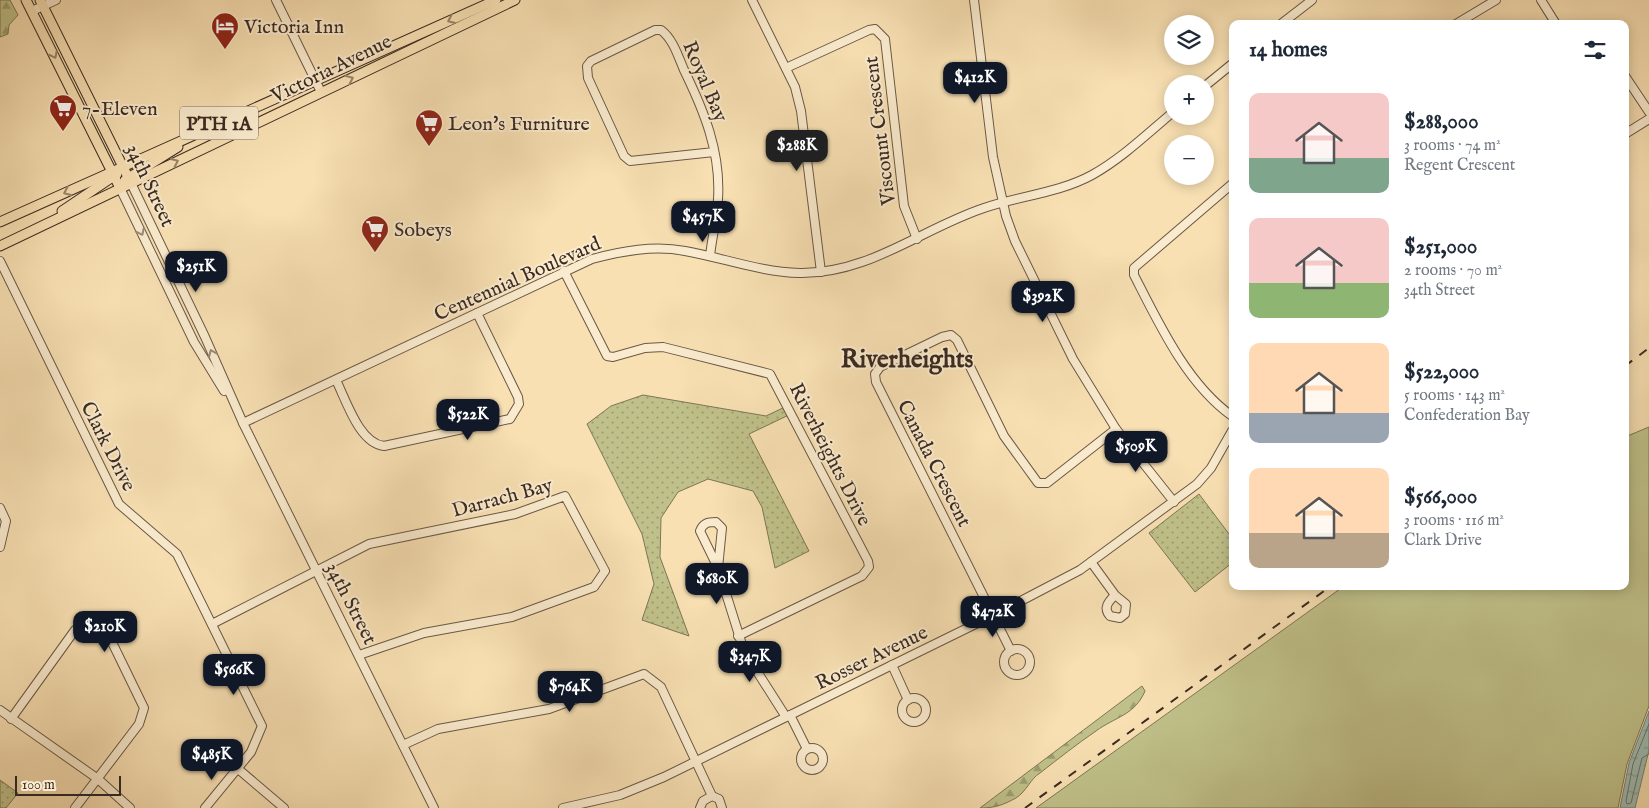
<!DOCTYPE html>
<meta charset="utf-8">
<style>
body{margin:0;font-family:"IM FELL English",serif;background:#f2f2f3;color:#1f2937;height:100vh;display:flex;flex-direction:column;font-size:19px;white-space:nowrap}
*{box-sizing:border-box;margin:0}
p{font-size:16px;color:#747a83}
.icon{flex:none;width:28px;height:28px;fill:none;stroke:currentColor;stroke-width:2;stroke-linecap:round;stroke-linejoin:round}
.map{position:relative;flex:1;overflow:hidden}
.drawer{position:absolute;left:1229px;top:20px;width:400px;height:570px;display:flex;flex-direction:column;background:#fff;border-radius:10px;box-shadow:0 2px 12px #0003}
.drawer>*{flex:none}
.controls{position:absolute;left:1164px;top:15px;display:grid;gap:10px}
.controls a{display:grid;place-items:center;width:50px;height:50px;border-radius:50%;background:#fff;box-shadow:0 2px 12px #0003;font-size:25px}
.scale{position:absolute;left:15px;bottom:12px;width:106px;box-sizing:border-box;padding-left:5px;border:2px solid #3a2a22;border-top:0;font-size:14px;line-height:18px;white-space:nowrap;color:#3a2a22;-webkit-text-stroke:4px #faebce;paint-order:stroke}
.price{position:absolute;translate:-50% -42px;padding:0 11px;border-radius:10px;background:#111827;color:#fff;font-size:16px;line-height:32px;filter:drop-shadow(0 1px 2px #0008)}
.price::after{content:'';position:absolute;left:50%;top:30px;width:15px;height:11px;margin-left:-8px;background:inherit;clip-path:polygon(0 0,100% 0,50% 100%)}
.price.on{background:#222;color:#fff}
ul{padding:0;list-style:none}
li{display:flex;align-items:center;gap:15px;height:125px;padding:0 20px}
li span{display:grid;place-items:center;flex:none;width:140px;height:100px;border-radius:10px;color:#555}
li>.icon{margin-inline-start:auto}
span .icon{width:60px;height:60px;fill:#fffc;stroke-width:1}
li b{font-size:21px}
h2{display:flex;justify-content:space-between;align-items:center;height:60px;padding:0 20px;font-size:21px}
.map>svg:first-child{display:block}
.green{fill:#c0c18a;stroke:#7d7656}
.forest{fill:url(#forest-firs);stroke:#7d7656}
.park{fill:url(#park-dots);stroke:#7d7656}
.water{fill:url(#water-ripples);stroke:#768278}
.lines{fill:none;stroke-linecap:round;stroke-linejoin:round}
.shore{stroke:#6c736a;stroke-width:1}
.minor-casing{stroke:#6a5846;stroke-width:10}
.major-casing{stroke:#3a2a22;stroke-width:11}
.minor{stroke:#faebce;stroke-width:8}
.major{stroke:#f8e0b3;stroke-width:9}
.rail{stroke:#3a2a22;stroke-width:2;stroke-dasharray:9 9;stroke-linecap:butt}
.oneway{stroke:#99856a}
.oneway2{stroke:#9a8a78}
.labels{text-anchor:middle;stroke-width:4;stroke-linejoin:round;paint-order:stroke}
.shield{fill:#faebce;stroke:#746456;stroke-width:1}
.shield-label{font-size:19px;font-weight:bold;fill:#3a2a22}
.poi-label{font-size:20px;fill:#3a2a22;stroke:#faebce;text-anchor:start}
.street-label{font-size:20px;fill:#3a2a22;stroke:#faebce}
.district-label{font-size:25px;font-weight:bold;fill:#3a2a22;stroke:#faebce}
</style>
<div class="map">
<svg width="1649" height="808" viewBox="0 0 1649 808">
<defs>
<pattern id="forest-firs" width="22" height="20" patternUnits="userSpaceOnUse" patternTransform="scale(1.25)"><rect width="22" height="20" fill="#c0c18a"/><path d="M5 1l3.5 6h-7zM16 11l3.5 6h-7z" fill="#9d9d70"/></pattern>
<pattern id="park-dots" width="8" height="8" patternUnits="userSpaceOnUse" patternTransform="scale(1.25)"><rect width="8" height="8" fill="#c0c18a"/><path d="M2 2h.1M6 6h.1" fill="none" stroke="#9d9d70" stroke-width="1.8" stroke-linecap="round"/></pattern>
<pattern id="water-ripples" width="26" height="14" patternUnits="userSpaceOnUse" patternTransform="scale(1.25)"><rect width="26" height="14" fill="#9ebcb2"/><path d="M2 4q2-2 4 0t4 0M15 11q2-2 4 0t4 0" fill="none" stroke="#829990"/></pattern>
</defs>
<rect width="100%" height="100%" fill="#f8e0b3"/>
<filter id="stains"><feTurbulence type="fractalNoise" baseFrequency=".004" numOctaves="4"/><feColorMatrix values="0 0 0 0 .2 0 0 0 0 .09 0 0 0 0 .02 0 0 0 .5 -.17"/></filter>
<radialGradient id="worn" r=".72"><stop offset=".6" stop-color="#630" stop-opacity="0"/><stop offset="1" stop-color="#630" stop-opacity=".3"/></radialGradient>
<polygon class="green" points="1649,427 1649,706 1627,764 1618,808 1036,808 1344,586 1625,586 1625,437"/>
<g class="forest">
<polygon points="0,0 10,0 18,15 9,25 8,34 0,37"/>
<path d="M1142,686l3,5c-10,24 -30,26 -49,40 -19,13 -38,28 -56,42 -10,6 -13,18 -24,25 -13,7 -21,10 -36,10z"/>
</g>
<g class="park">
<polygon points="643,395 766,416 787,406 791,414 749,434 809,551 775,568 762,507 753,491 708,479 678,492 661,518 660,557 689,636 642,620 654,584 642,534 587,424 611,406"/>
<polygon points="1199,494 1232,538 1232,563 1195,592 1149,533"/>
<polygon points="0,780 18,793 6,808 0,808"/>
</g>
<polygon class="water" points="1649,711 1649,750 1635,808 1620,808 1629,763"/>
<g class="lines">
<polyline class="shore" points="1649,724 1633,764 1626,801 1627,804 1631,803 1642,758 1649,754"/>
<g class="minor-casing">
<g id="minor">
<polyline points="276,0 321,92"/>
<polyline points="752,0 795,87 801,111 821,272"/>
<polyline points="974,0 993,157 1006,216 1015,241 1073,359 1116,429 1174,502"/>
<polyline points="1541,0 1556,24"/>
<polyline points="32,11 56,0"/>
<polyline points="1281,24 1312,0"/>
<polyline points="1456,24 1496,0"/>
<polyline points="786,68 869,30 875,29 885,39 904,206 917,239"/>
<polyline points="1625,76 1649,112"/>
<polyline points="1205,86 1232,64"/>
<polyline points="1625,134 1649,119"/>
<polyline points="131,183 205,337 243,423 434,808"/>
<path d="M1232,184l-98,84v7c25,49 53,109 98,141"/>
<polyline points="120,188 194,342 224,391"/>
<path d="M710,256c2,-19 7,-38 8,-57 3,-47 -14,-88 -34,-129 -6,-14 -11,-31 -23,-40h-6l-64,31 -4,5 1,12 36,78 6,5 84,-9"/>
<polyline points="0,261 119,504 177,554 262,726 251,752 205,808"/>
<polyline points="564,271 607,356 613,357 645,348 663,347 770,374 868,561 869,567 862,576 738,636"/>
<path d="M336,380c10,20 23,63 48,66l126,-27 9,-15 -1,-7 -41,-84"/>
<path d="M243,423l349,-164c30,-8 62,-14 93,-8 39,7 75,21 115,22 69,1 121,-44 184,-65 35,-12 75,-15 108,-33 29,-16 55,-41 80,-62"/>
<polyline points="0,508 6,521 0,547"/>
<path d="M1091,562l24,33 11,9 -1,10 -5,4 -10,-2c-7,-8 -2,-14 5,-21"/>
<path d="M718,568l4,-40 -6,-6c-8,0 -13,1 -16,9l18,37 26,83 42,66"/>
<polyline points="212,624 369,544 515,514 565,496 605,571 594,587 512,617 424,633 359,655"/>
<circle cx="1017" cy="662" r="13"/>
<polyline points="1011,651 876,382 875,374 880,367 942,337 951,335 957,340 1004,436 1038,483 1047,483 1116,429"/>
<polyline points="892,665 908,700"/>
<circle cx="914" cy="710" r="12"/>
<polyline points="0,710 98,779 130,808"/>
<polyline points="790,715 807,749"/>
<polyline points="11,719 75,630 89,623 101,627 108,634 144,708 139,724 75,808"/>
<polyline points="403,745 438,729 549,709 644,674 661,687 712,796"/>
<circle cx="812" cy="759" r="11"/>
<polyline points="237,768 284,808"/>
<polyline points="563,808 620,795 664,777 994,615 1080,570 1197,484 1211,468 1232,431"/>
<polyline points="700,808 703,801 712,796 719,799 722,808"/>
</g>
</g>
<g class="major-casing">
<g id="major">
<polyline points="26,0 120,188"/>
<polyline points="40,0 131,183"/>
<polyline points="125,180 178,147"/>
<polyline points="62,211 117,174"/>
<polyline points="0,222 496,0"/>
<polyline points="0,246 515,0"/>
</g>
</g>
<use href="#minor" class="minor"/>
<use href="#major" class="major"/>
<g class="rail">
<polyline points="1625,366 1649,348"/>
<polyline points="1025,808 1331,586"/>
</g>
</g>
<defs><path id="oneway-chevron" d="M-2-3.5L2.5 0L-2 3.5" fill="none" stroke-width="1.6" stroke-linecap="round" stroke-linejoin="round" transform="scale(1.25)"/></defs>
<g class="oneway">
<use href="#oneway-chevron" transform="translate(451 20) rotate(156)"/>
<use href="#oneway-chevron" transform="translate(54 55) rotate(63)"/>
<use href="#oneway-chevron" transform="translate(350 79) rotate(-25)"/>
<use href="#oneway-chevron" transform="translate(175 162) rotate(-25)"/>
<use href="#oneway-chevron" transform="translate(67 192) rotate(156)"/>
</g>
<g class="oneway2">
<use href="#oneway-chevron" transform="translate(141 232) rotate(64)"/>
<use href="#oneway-chevron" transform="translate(212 353) rotate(-113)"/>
</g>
<defs>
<g id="hotel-pin" transform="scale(1.4375)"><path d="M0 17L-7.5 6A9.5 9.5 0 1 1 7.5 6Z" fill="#8f2418" stroke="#faebce"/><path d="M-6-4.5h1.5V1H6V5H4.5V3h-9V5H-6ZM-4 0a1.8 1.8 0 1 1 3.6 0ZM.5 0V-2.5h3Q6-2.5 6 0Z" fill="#fff"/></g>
<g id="supermarket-pin" transform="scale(1.4375)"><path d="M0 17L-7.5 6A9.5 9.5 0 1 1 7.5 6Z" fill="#8f2418" stroke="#faebce"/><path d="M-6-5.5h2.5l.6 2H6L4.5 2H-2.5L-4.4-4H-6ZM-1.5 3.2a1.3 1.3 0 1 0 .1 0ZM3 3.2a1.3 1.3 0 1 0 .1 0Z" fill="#fff"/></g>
</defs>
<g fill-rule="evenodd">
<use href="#hotel-pin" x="225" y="26"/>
<use href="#supermarket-pin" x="63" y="108"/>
<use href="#supermarket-pin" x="429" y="123"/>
<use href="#supermarket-pin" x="375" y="229"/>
</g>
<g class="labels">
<rect class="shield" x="180" y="106.5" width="78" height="33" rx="4"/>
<g class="shield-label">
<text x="219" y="130">PTH 1A</text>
</g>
<g class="poi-label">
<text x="244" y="33">Victoria Inn</text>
<text x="82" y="115">7-Eleven</text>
<text x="448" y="130">Leon's Furniture</text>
<text x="394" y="236">Sobeys</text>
</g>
<g class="street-label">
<text transform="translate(331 68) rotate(-26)" y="7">Victoria Avenue</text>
<text transform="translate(706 81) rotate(67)" y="7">Royal Bay</text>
<text transform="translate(879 131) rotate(-97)" y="7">Viscount Crescent</text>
<text transform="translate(151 185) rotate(65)" y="7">34th Street</text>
<text transform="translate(517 278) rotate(-24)" y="7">Centennial Boulevard</text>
<text transform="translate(109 446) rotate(63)" y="7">Clark Drive</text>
<text transform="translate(831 454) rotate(63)" y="7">Riverheights Drive</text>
<text transform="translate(935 463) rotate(63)" y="7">Canada Crescent</text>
<text transform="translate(502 497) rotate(-15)" y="7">Darrach Bay</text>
<text transform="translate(352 603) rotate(63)" y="7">34th Street</text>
<text transform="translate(871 657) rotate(-26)" y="7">Rosser Avenue</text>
</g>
<g class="district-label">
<text x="907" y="367">Riverheights</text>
</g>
</g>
<rect width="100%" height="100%" filter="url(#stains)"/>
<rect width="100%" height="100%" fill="url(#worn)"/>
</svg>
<div class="controls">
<a><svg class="icon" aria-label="layers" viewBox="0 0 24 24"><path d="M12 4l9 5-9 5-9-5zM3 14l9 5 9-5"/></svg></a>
<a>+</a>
<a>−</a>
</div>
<div class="scale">100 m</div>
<b class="price" style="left:975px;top:104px">$412K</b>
<b class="price on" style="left:797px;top:172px">$288K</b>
<b class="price" style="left:703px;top:243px">$457K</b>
<b class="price" style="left:196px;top:293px">$251K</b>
<b class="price" style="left:1043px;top:323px">$392K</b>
<b class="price" style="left:468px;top:441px">$522K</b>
<b class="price" style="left:1136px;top:473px">$509K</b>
<b class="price" style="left:717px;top:605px">$680K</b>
<b class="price" style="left:993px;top:638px">$472K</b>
<b class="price" style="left:105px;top:653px">$210K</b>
<b class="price" style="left:750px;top:683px">$347K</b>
<b class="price" style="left:234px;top:696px">$566K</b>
<b class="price" style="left:570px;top:713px">$764K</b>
<b class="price" style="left:212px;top:781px">$485K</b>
<section class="drawer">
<h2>14 homes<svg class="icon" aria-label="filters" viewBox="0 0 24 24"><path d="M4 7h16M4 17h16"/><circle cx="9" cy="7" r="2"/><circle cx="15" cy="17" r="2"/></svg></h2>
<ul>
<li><span style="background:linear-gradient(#f6c9c9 65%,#7fa58c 0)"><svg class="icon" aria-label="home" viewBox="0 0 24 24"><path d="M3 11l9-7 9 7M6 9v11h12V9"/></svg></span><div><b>$288,000</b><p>3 rooms · 74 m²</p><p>Regent Crescent</p></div></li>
<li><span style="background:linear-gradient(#f6c9c9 65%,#8fb573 0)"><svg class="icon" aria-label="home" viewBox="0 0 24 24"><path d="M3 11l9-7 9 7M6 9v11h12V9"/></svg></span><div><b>$251,000</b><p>2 rooms · 70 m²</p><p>34th Street</p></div></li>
<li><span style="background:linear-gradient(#ffd9b3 70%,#9aa5b1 0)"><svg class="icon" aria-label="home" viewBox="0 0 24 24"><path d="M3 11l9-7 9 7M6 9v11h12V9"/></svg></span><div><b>$522,000</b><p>5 rooms · 143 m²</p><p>Confederation Bay</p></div></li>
<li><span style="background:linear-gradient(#ffd9b3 65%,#b9a48a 0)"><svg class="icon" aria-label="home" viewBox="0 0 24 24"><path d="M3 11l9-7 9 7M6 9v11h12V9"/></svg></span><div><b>$566,000</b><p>3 rooms · 116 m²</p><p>Clark Drive</p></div></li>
</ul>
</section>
</div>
